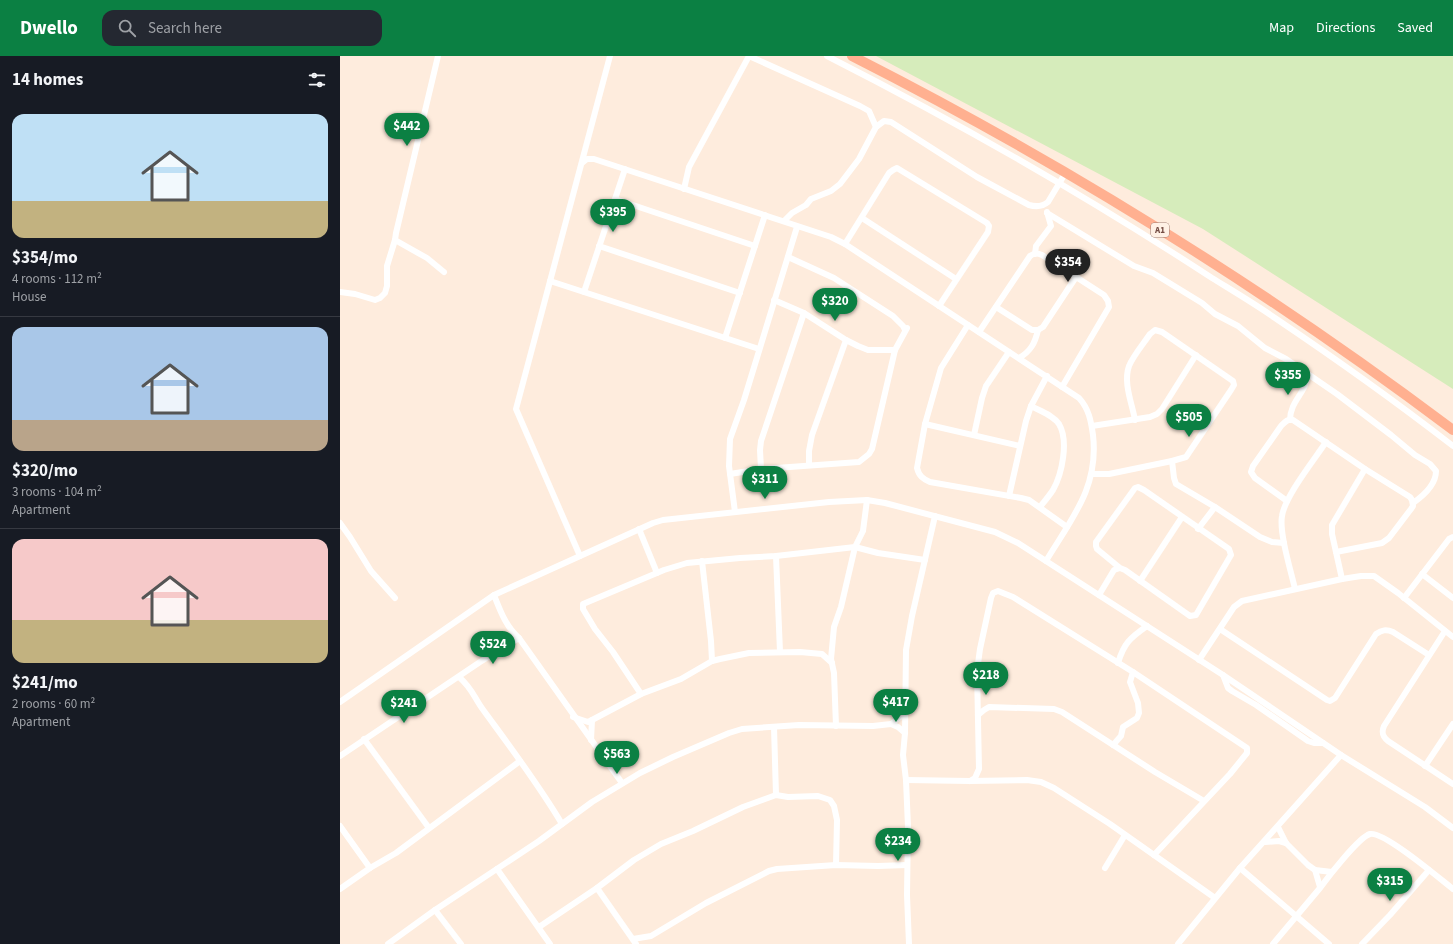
<!DOCTYPE html>
<meta charset="utf-8">
<style>
body{margin:0;font-family:"Source Sans 3",sans-serif;background:#242831;color:#f1f3f6;height:100vh;display:flex;flex-direction:column;font-size:15px;white-space:nowrap}
*{box-sizing:border-box;margin:0}
p{font-size:13px;color:#9ea1a6}
.icon{flex:none;width:22px;height:22px;fill:none;stroke:currentColor;stroke-width:2;stroke-linecap:round;stroke-linejoin:round}
.map{position:relative;flex:1;overflow:hidden}
.sheet{display:flex;flex-direction:column;background:#171b24;width:340px}
.sheet>*{flex:none}
.price{position:absolute;translate:-50% -34px;padding:0 9px;border-radius:14px;background:#0b8043;color:#fff;font-size:13px;line-height:26px;filter:drop-shadow(0 1px 2px #0008)}
.price::after{content:'';position:absolute;left:50%;top:24px;width:12px;height:9px;margin-left:-6px;background:inherit;clip-path:polygon(0 0,100% 0,50% 100%)}
.price.current{background:#222;color:#fff}
ul{padding:0;list-style:none}
li{display:grid;align-content:center;gap:8px;height:212px;padding:0 12px}
li+li{border-top:1px solid #363941}
li span{display:grid;place-items:center;height:124px;border-radius:12px;color:#555}
li>.icon{margin-inline-start:auto}
span .icon{width:72px;height:72px;fill:#fffc;stroke-width:1}
li b{font-size:17px}
h2{display:flex;justify-content:space-between;align-items:center;height:48px;padding:0 12px;font-size:17px}
header{display:flex;align-items:center;gap:24px;box-sizing:border-box;height:56px;padding:0 20px;background:#0b8043;color:#fff}
header strong{font-size:19px}
nav{display:flex;gap:22px;margin-inline-start:auto;font-size:14px}
.search{width:280px;height:36px;background:#242831;display:flex;align-items:center;gap:10px;box-sizing:border-box;padding:0 14px;border-radius:12px;color:#9ea1a6;font-size:15px}
main{display:flex;flex:1;min-height:0}
.map>svg:first-child{display:block}
.green{fill:#d6ecbb}
.lines{fill:none;stroke-linecap:round;stroke-linejoin:round}
.minor{stroke:#fff;stroke-width:6}
.trunk{stroke:#ffb090;stroke-width:10}
.labels{text-anchor:middle;stroke-width:3;stroke-linejoin:round;paint-order:stroke}
.shield{fill:#fff1e5;stroke:#9e7f74;stroke-width:1}
.shield-label{font-size:9px;font-weight:bold;fill:#754e44}
</style>
<header>
<strong>Dwello</strong>
<div class="search"><svg class="icon" aria-label="search" viewBox="0 0 24 24"><circle cx="10" cy="10" r="6"/><path d="M15 15l6 6"/></svg>Search here</div>
<nav><a>Map</a><a>Directions</a><a>Saved</a></nav>
</header>
<main>
<section class="sheet">
<h2>14 homes<svg class="icon" aria-label="filters" viewBox="0 0 24 24"><path d="M4 7h16M4 17h16"/><circle cx="9" cy="7" r="2"/><circle cx="15" cy="17" r="2"/></svg></h2>
<ul>
<li><span style="background:linear-gradient(#bfe0f5 70%,#c2b280 0)"><svg class="icon" aria-label="home" viewBox="0 0 24 24"><path d="M3 11l9-7 9 7M6 9v11h12V9"/></svg></span><div><b>$354/mo</b><p>4 rooms · 112 m²</p><p>House</p></div></li>
<li><span style="background:linear-gradient(#a9c7e8 75%,#b9a48a 0)"><svg class="icon" aria-label="home" viewBox="0 0 24 24"><path d="M3 11l9-7 9 7M6 9v11h12V9"/></svg></span><div><b>$320/mo</b><p>3 rooms · 104 m²</p><p>Apartment</p></div></li>
<li><span style="background:linear-gradient(#f6c9c9 65%,#c2b280 0)"><svg class="icon" aria-label="home" viewBox="0 0 24 24"><path d="M3 11l9-7 9 7M6 9v11h12V9"/></svg></span><div><b>$241/mo</b><p>2 rooms · 60 m²</p><p>Apartment</p></div></li>
</ul>
</section>
<div class="map">
<svg width="1113" height="888" viewBox="0 0 1113 888">
<rect width="100%" height="100%" fill="#feecdd"/>
<polygon class="green" points="536,0 1113,0 1113,333 863,173"/>
<g class="lines">
<g class="minor">
<polyline points="409,0 520,50 529,55 536,71"/>
<path d="M487,0c132,67 261,141 385,222 21,13 43,26 63,40 61,41 120,83 178,128"/>
<path d="M242,107l5,-4h7l237,78 14,7 234,154c10,11 12,23 14,37 6,52 -21,83 -47,126"/>
<polyline points="344,133 349,111 409,0"/>
<polyline points="275,143 415,190"/>
<path d="M707,157l87,53 19,7 49,30 13,11 23,12 27,22 21,11 51,35 54,41 24,20 15,9 6,7c0,13 -13,25 -23,32"/>
<polyline points="522,162 616,223"/>
<path d="M444,165l8,-8 14,-8 5,-6 20,-8 9,-7 19,-25 17,-32 8,-6 7,1 86,55 52,28c7,2 13,2 19,-3l18,-30"/>
<polyline points="55,184 87,202 104,216"/>
<polyline points="505,188 549,117 553,114 557,112 647,167 649,170 648,176 599,250"/>
<polyline points="259,190 400,237"/>
<polyline points="695,198 696,190 711,170 707,156"/>
<polyline points="210,225 419,293"/>
<polyline points="0,236 15,238 35,244 40,242 45,237 47,230 47,210 55,184 56,177 98,0"/>
<polyline points="244,236 285,113"/>
<polyline points="434,244 464,257 506,284 518,290 528,294 555,294"/>
<polyline points="656,251 692,274 698,274 703,271 736,221"/>
<path d="M628,269l-27,43 -16,56 -8,44c2,8 6,11 13,14l91,16 8,2 38,27"/>
<path d="M639,276l51,-76c4,-3 7,-3 12,-1l62,40 4,6 1,6 -47,80"/>
<polyline points="385,282 425,159"/>
<path d="M679,302c12,-7 16,-15 19,-28"/>
<path d="M691,350c9,5 22,9 28,18 10,17 3,50 -6,66 -4,6 -9,12 -13,17"/>
<path d="M950,364c0,-20 18,-28 17,-46"/>
<polyline points="585,368 680,390"/>
<polyline points="752,370 810,361 817,358 822,353 856,299"/>
<polyline points="634,379 642,342 646,330 669,296"/>
<polyline points="832,405 834,422 836,428 875,451 920,481 932,486 944,487"/>
<polyline points="469,409 469,395 472,379 506,284"/>
<polyline points="421,413 420,394 421,385 464,257"/>
<polyline points="390,418 421,413 519,406 529,398 532,393 555,294 567,272 565,274 563,270 553,260 494,222 448,201"/>
<path d="M752,418h17l63,-13 14,-4 45,-67 3,-5 -1,-4 -71,-49 -7,-2 -5,4c-6,9 -17,22 -21,32 -6,17 3,37 6,54"/>
<polyline points="669,440 686,365 691,350 707,320"/>
<path d="M947,445l-32,-23 -4,-6 2,-6 28,-40c4,-4 6,-7 12,-6l72,49 45,28 2,3 1,6 -2,3 -22,29 -7,5 -46,9"/>
<polyline points="395,456 389,410 390,383 404,344 457,171"/>
<polyline points="0,467 10,481 31,515 55,542"/>
<polyline points="299,473 317,517"/>
<polyline points="858,473 875,451"/>
<polyline points="240,500 176,353 270,0"/>
<polyline points="436,500 440,596"/>
<polyline points="362,505 371,585 372,605"/>
<polyline points="1082,518 1113,542"/>
<polyline points="1002,523 992,478 992,469 1025,413"/>
<polyline points="800,525 842,461"/>
<path d="M955,533c-4,-18 -16,-56 -13,-73 3,-20 32,-56 44,-74"/>
<path d="M154,539c6,15 12,32 25,43l103,145"/>
<polyline points="759,539 774,514 780,512 785,514 850,560 856,559 891,499 889,493 804,434 798,431 795,432 756,486 756,490 757,493 780,512"/>
<polyline points="1064,542 1109,483 1113,481"/>
<path d="M880,573l107,71 3,1 5,-3 41,-64c6,-4 10,-5 17,-2l36,23"/>
<path d="M1105,575l-61,95c-3,7 -1,11 4,15l65,43"/>
<polyline points="859,604 894,551 902,545 1002,523 1021,520 1034,520 1058,537 1113,581"/>
<path d="M778,607c6,-20 12,-25 29,-37"/>
<polyline points="883,619 888,632 892,635 916,649 968,685 974,687 983,687"/>
<path d="M119,621c14,12 15,21 25,34 27,37 55,74 78,113"/>
<polyline points="301,638 273,596 255,573 243,553 243,548 324,514 347,507 400,502 436,500 515,491 538,497 585,504"/>
<polyline points="0,646 154,539 313,467 323,464 489,446 527,444 545,447 655,476 678,487 883,619 1001,699 1085,751 1113,772"/>
<polyline points="638,659 644,654 649,651 714,653 722,656 815,716 864,745"/>
<polyline points="233,661 248,666 252,664 301,638 341,623 372,605 380,603 409,597 460,596 482,598 492,607"/>
<polyline points="551,668 558,671 565,677"/>
<polyline points="496,670 494,617 491,603 494,571 501,551 515,491 523,475 527,444"/>
<polyline points="434,671 436,739"/>
<polyline points="24,683 89,772"/>
<polyline points="251,684 252,664"/>
<polyline points="773,689 781,680 783,671 797,662 799,657 798,647 790,626 793,616"/>
<polyline points="0,700 140,606 179,582"/>
<polyline points="1085,710 1113,668"/>
<polyline points="566,724 630,725 687,724 701,726 714,732 770,768 875,842"/>
<polyline points="630,725 635,722 639,713 637,615 640,593 651,542 653,537 658,535 673,541 793,616 907,692 907,697 890,718 814,799"/>
<polyline points="0,770 30,812"/>
<polyline points="938,771 946,787 968,809 975,814 992,816"/>
<polyline points="925,786 939,785 946,787"/>
<polyline points="765,812 785,779"/>
<polyline points="900,812 989,888"/>
<polyline points="157,813 210,888"/>
<polyline points="975,814 980,831"/>
<polyline points="257,832 296,888"/>
<polyline points="0,833 30,812 56,797 180,705"/>
<polyline points="95,854 121,888"/>
<polyline points="199,871 257,832 294,804 321,788 353,775 403,751 436,739 448,741 478,740 490,744 494,750 497,764 496,809"/>
<polyline points="293,883 311,880 366,847 429,815 437,813 496,809 538,810 567,809"/>
<polyline points="48,888 95,854 199,785 252,746 300,717 333,701 389,677 402,673 459,669 533,670 551,668 565,657"/>
<polyline points="569,888 567,839 568,771 566,724 563,699 565,677 566,594 572,560 595,460"/>
<polyline points="838,888 900,812 1001,699"/>
<path d="M933,888c16,-19 31,-37 47,-56 8,-11 39,-51 50,-54 14,-3 70,45 83,55"/>
<polyline points="1022,888 1050,859 1089,814"/>
</g>
<path class="trunk" d="M512,0c211,107 412,232 601,374"/>
</g>
<g class="labels">
<rect class="shield" x="811" y="167" width="18" height="14" rx="3"/>
<g class="shield-label">
<text x="820" y="177">A1</text>
</g>
</g>
</svg>
<b class="price" style="left:67px;top:91px">$442</b>
<b class="price" style="left:273px;top:177px">$395</b>
<b class="price current" style="left:728px;top:227px">$354</b>
<b class="price" style="left:495px;top:266px">$320</b>
<b class="price" style="left:948px;top:340px">$355</b>
<b class="price" style="left:849px;top:382px">$505</b>
<b class="price" style="left:425px;top:444px">$311</b>
<b class="price" style="left:153px;top:609px">$524</b>
<b class="price" style="left:646px;top:640px">$218</b>
<b class="price" style="left:556px;top:667px">$417</b>
<b class="price" style="left:64px;top:668px">$241</b>
<b class="price" style="left:277px;top:719px">$563</b>
<b class="price" style="left:558px;top:806px">$234</b>
<b class="price" style="left:1050px;top:846px">$315</b>
</div>
</main>
